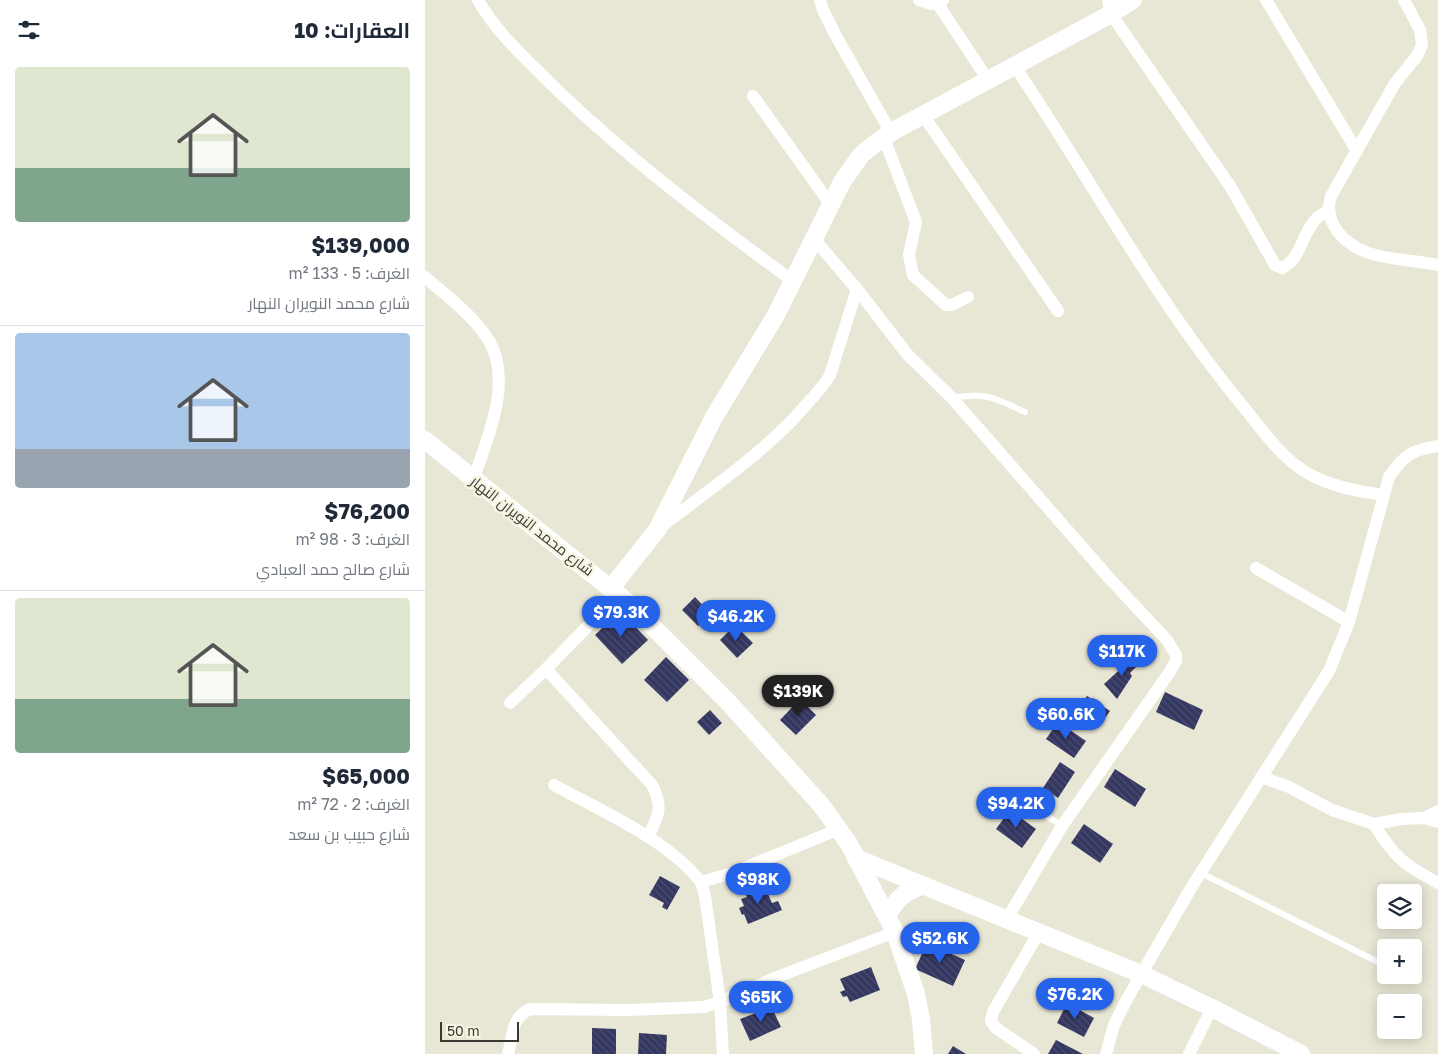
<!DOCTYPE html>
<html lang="ar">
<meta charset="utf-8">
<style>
body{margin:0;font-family:"Golos Text",Cairo,sans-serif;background:#f2f2f3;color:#1f2937;direction:rtl;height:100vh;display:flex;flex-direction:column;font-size:19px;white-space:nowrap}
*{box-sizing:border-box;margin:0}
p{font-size:16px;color:#747a83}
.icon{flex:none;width:28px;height:28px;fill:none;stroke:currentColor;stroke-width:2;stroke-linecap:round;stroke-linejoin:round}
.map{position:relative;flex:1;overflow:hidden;direction:ltr}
.details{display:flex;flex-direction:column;background:#fff;width:425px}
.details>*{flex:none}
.buttons{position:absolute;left:952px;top:884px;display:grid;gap:10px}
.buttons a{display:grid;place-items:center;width:45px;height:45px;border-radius:5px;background:#fff;box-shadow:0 2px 12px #0003;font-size:25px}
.scale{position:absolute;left:15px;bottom:12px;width:79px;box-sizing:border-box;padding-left:5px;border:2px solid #393932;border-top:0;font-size:14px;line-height:18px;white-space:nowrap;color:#393932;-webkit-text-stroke:4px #f6f5e4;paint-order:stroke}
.price{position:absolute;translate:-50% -42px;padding:0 11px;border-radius:18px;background:#2563eb;color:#fff;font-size:16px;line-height:32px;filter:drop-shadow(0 1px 2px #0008)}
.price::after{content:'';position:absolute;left:50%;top:30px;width:15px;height:11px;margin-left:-8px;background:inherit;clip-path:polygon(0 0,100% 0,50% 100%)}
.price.on{background:#222;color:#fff}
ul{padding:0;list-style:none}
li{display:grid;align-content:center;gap:10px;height:265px;padding:0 15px}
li+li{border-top:1px solid #e0e1e3}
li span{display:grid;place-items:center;height:155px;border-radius:5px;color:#555}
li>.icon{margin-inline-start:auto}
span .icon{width:90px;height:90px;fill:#fffc;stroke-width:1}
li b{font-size:21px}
h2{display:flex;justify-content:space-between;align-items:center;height:60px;padding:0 15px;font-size:21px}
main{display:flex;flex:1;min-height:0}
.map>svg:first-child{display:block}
.building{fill:url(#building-back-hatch)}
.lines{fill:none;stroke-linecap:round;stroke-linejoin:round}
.lane{stroke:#fff;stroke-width:6}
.street{stroke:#fff;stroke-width:12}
.secondary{stroke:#fff;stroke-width:18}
.labels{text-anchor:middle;stroke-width:5;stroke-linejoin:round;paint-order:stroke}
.street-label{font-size:15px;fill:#393932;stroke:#f6f5e4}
</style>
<main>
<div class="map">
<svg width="1013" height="1054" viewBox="0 0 1013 1054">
<defs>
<pattern id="building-back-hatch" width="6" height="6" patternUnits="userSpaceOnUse" patternTransform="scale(1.25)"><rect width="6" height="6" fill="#343760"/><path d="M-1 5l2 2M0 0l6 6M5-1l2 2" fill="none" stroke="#4a4c6f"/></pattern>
</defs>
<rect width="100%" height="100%" fill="#e8e7d6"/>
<g class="building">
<polygon points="270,597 286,614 273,626 257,610"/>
<polygon points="195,611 223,640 197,664 170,635"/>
<polygon points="310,625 328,643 312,658 295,640"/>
<polygon points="713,653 718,657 711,663 713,665 705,673 707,676 692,699 679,684"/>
<polygon points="241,657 264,680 242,702 219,680"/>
<polygon points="740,692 778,710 769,730 731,712"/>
<polygon points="662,696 685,711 673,728 651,713"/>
<polygon points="375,699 391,715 371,735 355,720"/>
<polygon points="285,710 297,723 284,735 272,722"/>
<polygon points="633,722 661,741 649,758 621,739"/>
<polygon points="635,762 650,772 633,798 618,788"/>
<polygon points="690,769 721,789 710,807 679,787"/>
<polygon points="585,810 611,829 597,848 571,829"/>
<polygon points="659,824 688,844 675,863 646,843"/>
<polygon points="235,876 255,887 242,910 237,907 239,903 224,895"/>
<polygon points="339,885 347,903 353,901 357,910 323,924 319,914 317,915 314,908 319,906 316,899 322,897 320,893"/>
<polygon points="502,943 540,960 528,986 490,969"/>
<polygon points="446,967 455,990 425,1002 422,996 418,997 415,992 420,990 415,979"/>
<polygon points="642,1003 669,1018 659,1037 632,1023"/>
<polygon points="345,1004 356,1027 325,1041 315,1019 331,1013 330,1010"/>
<polygon points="167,1028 191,1029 191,1054 167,1054"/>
<polygon points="214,1033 242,1035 241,1054 213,1054"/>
<polygon points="631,1040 658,1054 623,1054"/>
<polygon points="528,1046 541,1054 523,1054"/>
</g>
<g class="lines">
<g class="lane">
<path d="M527,398c35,-6 42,0 73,14"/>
<polyline points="588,794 637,826"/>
<polyline points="776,873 961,966"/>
<polyline points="980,975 984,977"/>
</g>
<g class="street">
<path d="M53,0c18,32 46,57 72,83 75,73 158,136 243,198"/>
<polyline points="395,0 398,10 411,36 466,133"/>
<polyline points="494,0 506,4 518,0"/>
<path d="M683,0l3,14 119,172 45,79 7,3c23,-10 20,-49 47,-57"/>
<polyline points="841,0 932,151"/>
<path d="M979,0l16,30 2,15 -5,11 -22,27 -64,113c-8,26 12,47 35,56 21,8 49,8 72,13"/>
<polyline points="512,3 563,80"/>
<path d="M589,65c76,113 141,235 228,340 18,22 37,50 62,66 24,15 52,20 79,24"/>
<polyline points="328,96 406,205"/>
<polyline points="498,115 633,311"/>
<polyline points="459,138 491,222 484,255 488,275 521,305 527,305 543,297"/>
<polyline points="389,239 432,289 482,354 527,398 685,579 742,640 751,655 751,661 744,673 637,826 582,919"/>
<path d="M0,277c21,18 45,36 61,59 29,41 2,101 -13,144"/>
<path d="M235,528c49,-39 105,-75 146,-123 8,-9 18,-19 24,-30l27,-86"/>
<polyline points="831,568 924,622"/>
<path d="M121,669l106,116c12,22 6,32 -4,52"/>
<polyline points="85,703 121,669 194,594"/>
<polyline points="836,777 864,787 907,810 949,824 977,819 999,818 1013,822"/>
<path d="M129,785c47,26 113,54 147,97"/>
<polyline points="999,818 1013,811"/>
<path d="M949,824c20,33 30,41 64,59"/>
<path d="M83,1054c5,-19 3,-36 22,-45l99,1 75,-3 16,-5 57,-25 118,-45"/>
<polyline points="298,1054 295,1002 280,896 276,882 307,873 414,829"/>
<polyline points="609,1054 571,1028 566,1021 568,1012 614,932"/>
<path d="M681,1054l8,-29 13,-26 64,-111 138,-217 20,-49 40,-145c15,-22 23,-27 49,-31"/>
<polyline points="764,1054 787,1008"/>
</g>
<g class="secondary">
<polyline points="0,440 206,605 305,704 397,806 424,844 470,932 491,994 496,1019 499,1054"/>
<polyline points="186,588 232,530 289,417 351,315 417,182 436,155 451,143 470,130 686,14 708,0"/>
<polyline points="431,858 716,974 787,1008 876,1054"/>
<path d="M462,916c10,-18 17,-24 37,-31"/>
</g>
</g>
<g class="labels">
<g class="street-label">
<text transform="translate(107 526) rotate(38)" y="5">شارع محمد النويران النهار</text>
</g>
</g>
</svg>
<div class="buttons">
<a><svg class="icon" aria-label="layers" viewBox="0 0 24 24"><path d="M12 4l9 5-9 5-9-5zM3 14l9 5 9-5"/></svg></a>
<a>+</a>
<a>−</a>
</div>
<div class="scale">50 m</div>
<b class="price" style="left:196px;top:638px">$79.3K</b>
<b class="price" style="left:311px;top:642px">$46.2K</b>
<b class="price" style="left:697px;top:677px">$117K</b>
<b class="price on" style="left:373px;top:717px">$139K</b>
<b class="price" style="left:641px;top:740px">$60.6K</b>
<b class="price" style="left:591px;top:829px">$94.2K</b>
<b class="price" style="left:333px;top:905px">$98K</b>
<b class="price" style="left:515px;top:964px">$52.6K</b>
<b class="price" style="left:650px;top:1020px">$76.2K</b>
<b class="price" style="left:336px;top:1023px">$65K</b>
</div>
<section class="details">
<h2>العقارات: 10<svg class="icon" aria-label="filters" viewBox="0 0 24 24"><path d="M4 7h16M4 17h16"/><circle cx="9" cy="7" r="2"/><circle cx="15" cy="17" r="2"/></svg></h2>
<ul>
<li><span style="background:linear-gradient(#dfe7d0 65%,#7fa58c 0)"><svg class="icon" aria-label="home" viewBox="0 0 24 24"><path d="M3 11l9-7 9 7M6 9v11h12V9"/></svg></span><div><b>$139,000</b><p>الغرف: 5 · 133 m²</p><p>شارع محمد النويران النهار</p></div></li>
<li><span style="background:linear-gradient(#a9c7e8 75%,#9aa5b1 0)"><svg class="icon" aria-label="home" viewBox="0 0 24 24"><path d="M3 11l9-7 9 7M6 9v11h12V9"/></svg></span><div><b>$76,200</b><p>الغرف: 3 · 98 m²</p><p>شارع صالح حمد العبادي</p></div></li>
<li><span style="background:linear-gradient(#dfe7d0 65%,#7fa58c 0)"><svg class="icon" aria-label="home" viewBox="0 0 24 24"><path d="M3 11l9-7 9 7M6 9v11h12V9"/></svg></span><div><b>$65,000</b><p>الغرف: 2 · 72 m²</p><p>شارع حبيب بن سعد</p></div></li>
</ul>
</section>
</main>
